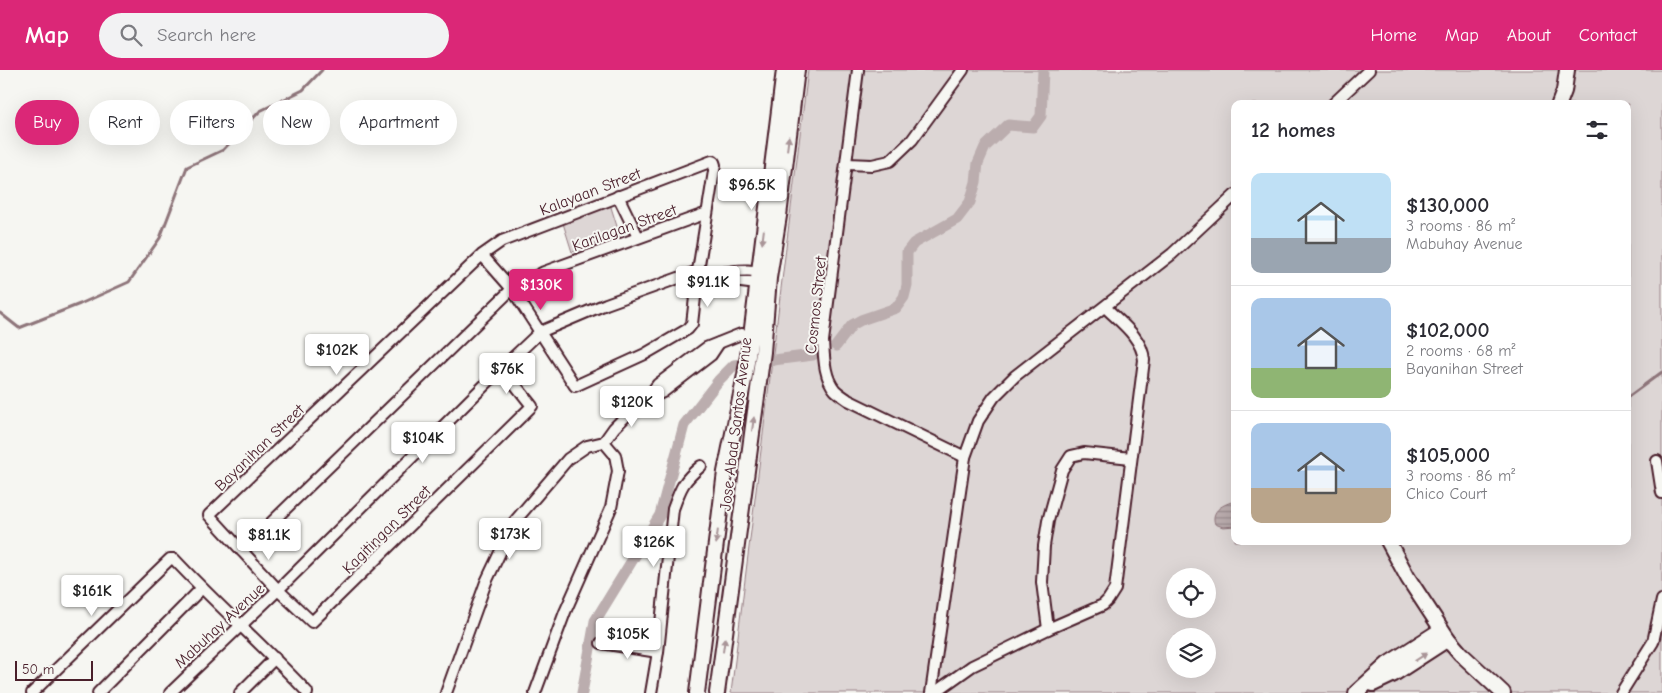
<!DOCTYPE html>
<meta charset="utf-8">
<style>
body{margin:0;font-family:"Comic Neue",sans-serif;background:#f2f2f3;color:#2b2b33;height:100vh;display:flex;flex-direction:column;font-size:19px;white-space:nowrap}
*{box-sizing:border-box;margin:0}
p{font-size:16px;color:#7c7c81}
.icon{flex:none;width:28px;height:28px;fill:none;stroke:currentColor;stroke-width:2;stroke-linecap:round;stroke-linejoin:round}
.map{position:relative;flex:1;overflow:hidden}
.drawer{position:absolute;left:1231px;top:30px;width:400px;height:445px;display:flex;flex-direction:column;background:#fff;border-radius:10px;box-shadow:0 5px 20px #0002}
.drawer>*{flex:none}
.top-card{position:absolute;left:15px;top:30px;width:475px;height:45px;display:flex;gap:10px}
.buttons{position:absolute;left:1166px;top:498px;display:grid;gap:10px}
.buttons a{display:grid;place-items:center;width:50px;height:50px;border-radius:50%;background:#fff;box-shadow:0 5px 20px #0002;font-size:25px}
.scale{position:absolute;left:15px;bottom:12px;width:78px;box-sizing:border-box;padding-left:5px;border:2px solid #4a1f2b;border-top:0;font-size:14px;line-height:18px;white-space:nowrap;color:#4a1f2b;-webkit-text-stroke:4px #f6f6f2;paint-order:stroke}
.price{position:absolute;translate:-50% -42px;padding:0 11px;border-radius:5px;background:#fff;color:#222;font-size:16px;line-height:32px;filter:drop-shadow(0 1px 2px #0008)}
.price::after{content:'';position:absolute;left:50%;top:30px;width:15px;height:11px;margin-left:-8px;background:inherit;clip-path:polygon(0 0,100% 0,50% 100%)}
.price.on{background:#db2777;color:#fff}
ul{padding:0;list-style:none}
li{display:flex;align-items:center;gap:15px;height:125px;padding:0 20px}
li+li{border-top:1px solid #e1e1e2}
li span{display:grid;place-items:center;flex:none;width:140px;height:100px;border-radius:10px;color:#555}
li>.icon{margin-inline-start:auto}
span .icon{width:60px;height:60px;fill:#fffc;stroke-width:1}
li b{font-size:21px}
h2{display:flex;justify-content:space-between;align-items:center;height:60px;padding:0 20px;font-size:21px}
.pill{padding:0 18px;border-radius:22px;background:#fff;box-shadow:0 5px 20px #0002;font-size:18px;line-height:45px}
.pill.on{background:#db2777;color:#fff}
header{display:flex;align-items:center;gap:30px;box-sizing:border-box;height:70px;padding:0 25px;background:#db2777;color:#fff}
header strong{font-size:24px}
nav{display:flex;gap:28px;margin-inline-start:auto;font-size:18px}
.search{width:350px;height:45px;background:#f2f2f3;display:flex;align-items:center;gap:12px;box-sizing:border-box;padding:0 18px;border-radius:28px;color:#7c7c81;font-size:19px}
.map>svg:first-child{display:block}
.green{fill:#ddd6d5;stroke:#947a80;fill-rule:evenodd}
.water{fill:url(#water-rules);stroke:#8e747a}
.lines{fill:none;stroke-linecap:round;stroke-linejoin:round}
.stream{stroke:#8e747a;stroke-width:3}
.canal{stroke:#bbadae;stroke-width:11}
.street-casing{stroke:#4a1f2b;stroke-width:14}
.secondary-casing{stroke:#4a1f2b;stroke-width:18}
.street{stroke:#f6f6f2;stroke-width:10}
.secondary{stroke:#f6f6f2;stroke-width:14}
.oneway{fill:#a99598}
.labels{text-anchor:middle;stroke-width:4;stroke-linejoin:round;paint-order:stroke}
.street-label{font-size:16px;fill:#4a1f2b;stroke:#f6f6f2}
</style>
<header>
<strong>Map</strong>
<div class="search"><svg class="icon" aria-label="search" viewBox="0 0 24 24"><circle cx="10" cy="10" r="6"/><path d="M15 15l6 6"/></svg>Search here</div>
<nav><a>Home</a><a>Map</a><a>About</a><a>Contact</a></nav>
</header>
<div class="map">
<svg width="1662" height="623" viewBox="0 0 1662 623">
<defs>
<pattern id="water-rules" width="6" height="5" patternUnits="userSpaceOnUse" patternTransform="scale(1.25)"><rect width="6" height="5" fill="#bbadae"/><path d="M0 2.5h6" fill="none" stroke="#9a8c8e"/></pattern>
</defs>
<rect width="100%" height="100%" fill="#f6f6f2"/>
<filter id="ink" filterUnits="userSpaceOnUse"><feTurbulence type="fractalNoise" baseFrequency=".02" numOctaves="2"/><feDisplacementMap in="SourceGraphic" scale="10" xChannelSelector="R" yChannelSelector="G"/><feConvolveMatrix kernelMatrix="1 2 1 2 8 2 1 2 1" color-interpolation-filters="sRGB"/></filter>
<g filter="url(#ink)">
<g class="green">
<path d="M808,0h854v623h-931zM1235,34h393v437h-393zM1175,506h33v33h-33zM1175,566h33v33h-33z"/>
<polygon points="610,134 620,166 572,182 562,150"/>
</g>
<path class="water" d="M1235,431v25l-12,1 -8,-3c-5,-14 9,-20 20,-23z"/>
<g class="lines">
<g class="stream">
<polyline points="0,243 19,258 80,234 129,212 160,168 187,97 223,80 260,41 303,20 322,0"/>
<polyline points="1628,327 1662,302"/>
<polyline points="1401,472 1401,471"/>
</g>
<g class="canal">
<polyline points="836,276 852,255 861,250 896,238 904,227 907,215 907,182 914,173 957,149 970,132 976,112 978,93 985,77 1008,55 1033,57 1041,46 1043,0"/>
<polyline points="582,623 595,551 660,445 684,355 719,310 734,295 813,285"/>
</g>
<g class="street-casing">
<g id="street">
<path d="M858,0l-35,271c1,16 1,36 12,49 4,4 9,7 13,10l117,57"/>
<polyline points="1333,34 1369,0"/>
<polyline points="847,94 872,95 890,91 912,70 963,0"/>
<polyline points="618,126 638,167"/>
<polyline points="482,185 512,219 575,316 645,284 688,259 692,254 698,201 715,95 714,92 712,91 502,171 482,185 209,445 278,520 312,552 532,336 502,298"/>
<path d="M720,203c14,-1 32,-6 44,2"/>
<polyline points="647,329 658,314 706,278 741,264 758,267"/>
<polyline points="1657,391 1662,423"/>
<polyline points="242,481 512,219 544,202 707,143"/>
<polyline points="1048,559 1042,512 1044,476 1048,451 1062,400 1071,386 1084,383 1131,388"/>
<polyline points="601,573 658,582"/>
<path d="M32,623l138,-134h4c43,46 90,87 133,133v1"/>
<polyline points="98,623 201,519"/>
<polyline points="170,623 278,520 502,298 540,262 606,234 698,201 716,204 741,212 757,214 763,211"/>
<polyline points="240,623 275,588"/>
<polyline points="446,623 486,512 515,451 568,389 587,376 604,372 614,358 626,346 646,330 663,322 711,285 719,273"/>
<polyline points="535,623 565,542 611,438 618,401 615,385 604,372"/>
<path d="M651,623l7,-41 15,-143c8,-22 10,-28 28,-43"/>
<polyline points="931,623 965,387 978,351 994,327 1015,306 1172,184 1235,125"/>
<path d="M934,623l38,-27 76,-37 55,-24 5,-5 7,-11 29,-229c-2,-23 -24,-38 -39,-53"/>
<polyline points="1621,623 1653,572 1662,530"/>
</g>
</g>
<g class="secondary-casing">
<g id="secondary">
<polyline points="1559,34 1564,21 1567,0"/>
<polyline points="1388,471 1408,508 1448,569 1461,584 1503,623"/>
<polyline points="1373,614 1394,604 1448,569"/>
<polyline points="697,623 725,402 745,305 751,266 784,0"/>
<polyline points="717,623 763,282 769,208 779,146 797,0"/>
<polyline points="1356,623 1388,594 1441,560"/>
</g>
</g>
<use href="#street" class="street"/>
<use href="#secondary" class="secondary"/>
</g>
<defs><path id="oneway-solid" d="M-6-.8H1V-3.2L6.5 0L1 3.2V.8H-6Z" transform="scale(1.25)"/></defs>
<g class="oneway">
<use href="#oneway-solid" transform="translate(788 73) rotate(-83)"/>
<use href="#oneway-solid" transform="translate(763 167) rotate(97)"/>
<use href="#oneway-solid" transform="translate(753 354) rotate(-82)"/>
<use href="#oneway-solid" transform="translate(717 467) rotate(97)"/>
<use href="#oneway-solid" transform="translate(724 575) rotate(-82)"/>
<use href="#oneway-solid" transform="translate(1421 587) rotate(-33)"/>
</g>
</g>
<g class="labels">
<g class="street-label">
<text transform="translate(590 121) rotate(-21)" y="6">Kalayaan Street</text>
<text transform="translate(624 157) rotate(-20)" y="6">Karilagan Street</text>
<text transform="translate(815 235) rotate(-84)" y="6">Cosmos Street</text>
<text transform="translate(735 354) rotate(-83)" y="6">Jose Abad Santos Avenue</text>
<text transform="translate(259 377) rotate(-44)" y="6">Bayanihan Street</text>
<text transform="translate(386 459) rotate(-45)" y="6">Kagitingan Street</text>
<text transform="translate(219 555) rotate(-43)" y="6">Mabuhay Avenue</text>
</g>
</g>
</svg>
<div class="buttons">
<a><svg class="icon" aria-label="locate" viewBox="0 0 24 24"><circle cx="12" cy="12" r="6"/><path d="M12 2v4M12 18v4M2 12h4M18 12h4"/></svg></a>
<a><svg class="icon" aria-label="layers" viewBox="0 0 24 24"><path d="M12 4l9 5-9 5-9-5zM3 14l9 5 9-5"/></svg></a>
</div>
<div class="scale">50 m</div>
<b class="price" style="left:752px;top:141px">$96.5K</b>
<b class="price" style="left:708px;top:238px">$91.1K</b>
<b class="price on" style="left:541px;top:241px">$130K</b>
<b class="price" style="left:337px;top:306px">$102K</b>
<b class="price" style="left:507px;top:325px">$76K</b>
<b class="price" style="left:632px;top:358px">$120K</b>
<b class="price" style="left:423px;top:394px">$104K</b>
<b class="price" style="left:510px;top:490px">$173K</b>
<b class="price" style="left:269px;top:491px">$81.1K</b>
<b class="price" style="left:654px;top:498px">$126K</b>
<b class="price" style="left:92px;top:547px">$161K</b>
<b class="price" style="left:628px;top:590px">$105K</b>
<div class="top-card">
<a class="pill on">Buy</a>
<a class="pill">Rent</a>
<a class="pill">Filters</a>
<a class="pill">New</a>
<a class="pill">Apartment</a>
</div>
<section class="drawer">
<h2>12 homes<svg class="icon" aria-label="filters" viewBox="0 0 24 24"><path d="M4 7h16M4 17h16"/><circle cx="9" cy="7" r="2"/><circle cx="15" cy="17" r="2"/></svg></h2>
<ul>
<li><span style="background:linear-gradient(#bfe0f5 65%,#9aa5b1 0)"><svg class="icon" aria-label="home" viewBox="0 0 24 24"><path d="M3 11l9-7 9 7M6 9v11h12V9"/></svg></span><div><b>$130,000</b><p>3 rooms · 86 m²</p><p>Mabuhay Avenue</p></div></li>
<li><span style="background:linear-gradient(#a9c7e8 70%,#8fb573 0)"><svg class="icon" aria-label="home" viewBox="0 0 24 24"><path d="M3 11l9-7 9 7M6 9v11h12V9"/></svg></span><div><b>$102,000</b><p>2 rooms · 68 m²</p><p>Bayanihan Street</p></div></li>
<li><span style="background:linear-gradient(#a9c7e8 65%,#b9a48a 0)"><svg class="icon" aria-label="home" viewBox="0 0 24 24"><path d="M3 11l9-7 9 7M6 9v11h12V9"/></svg></span><div><b>$105,000</b><p>3 rooms · 86 m²</p><p>Chico Court</p></div></li>
</ul>
</section>
</div>
